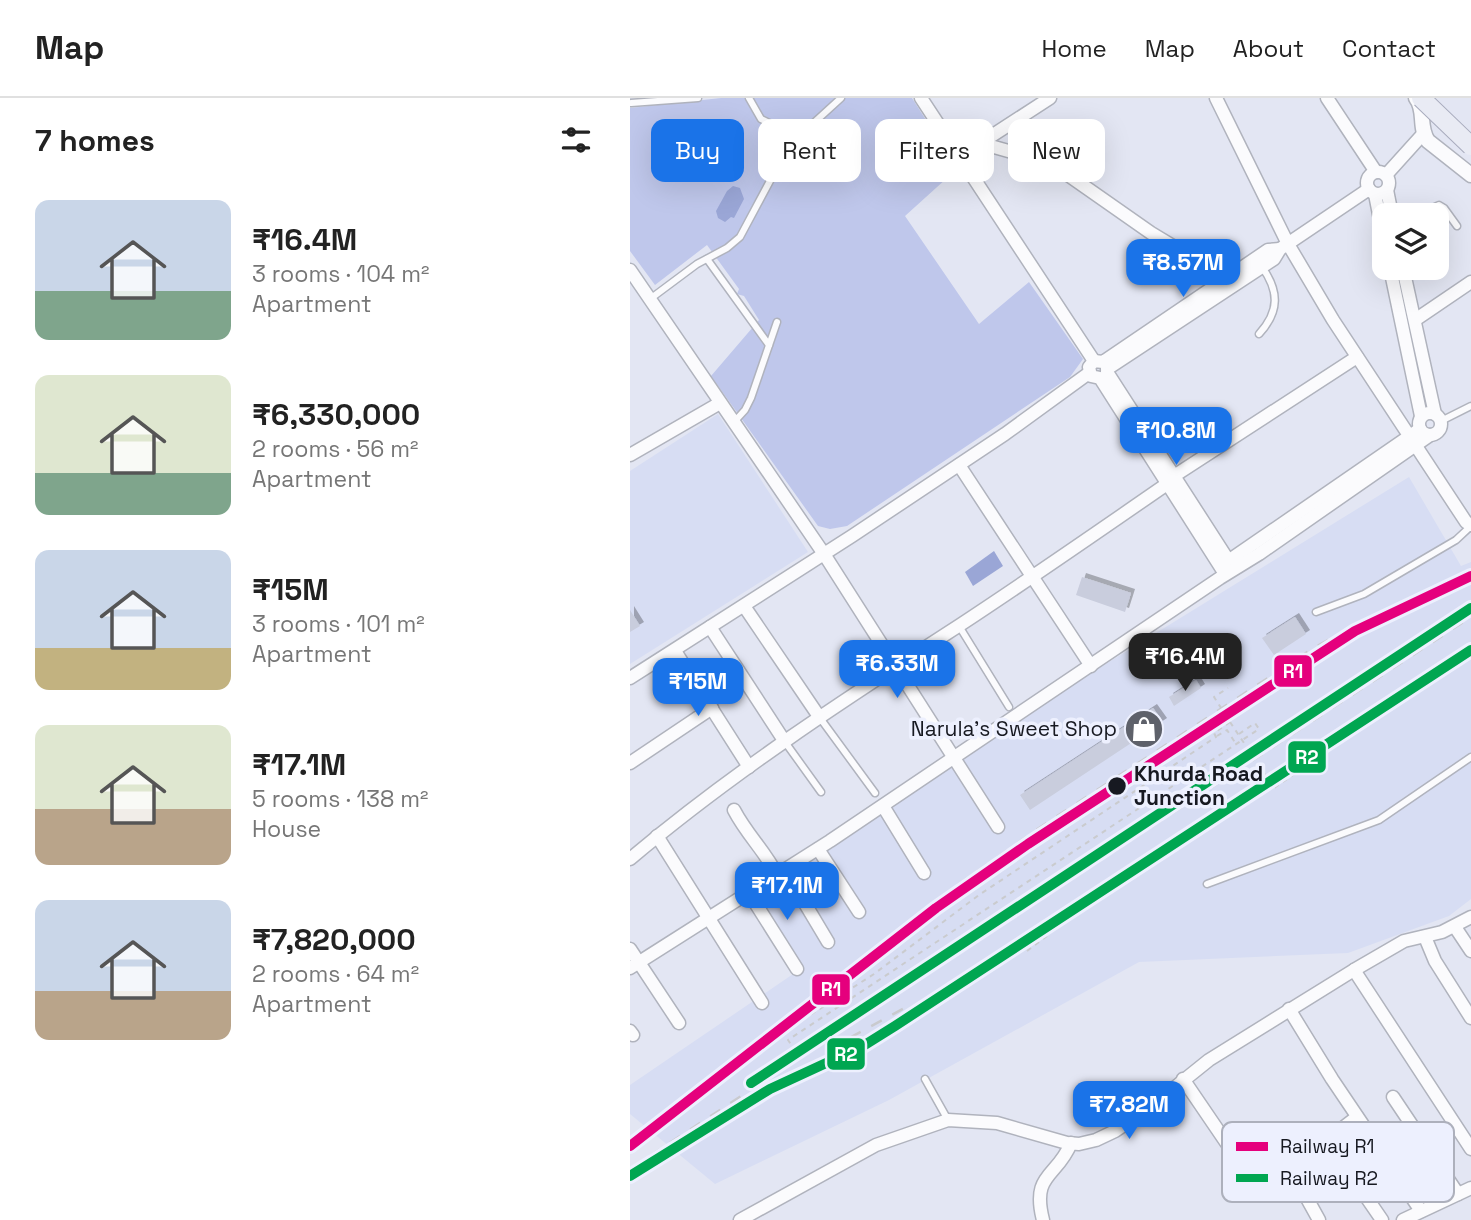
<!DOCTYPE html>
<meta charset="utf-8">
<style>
body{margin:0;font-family:"Space Grotesk",sans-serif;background:#f6f6f6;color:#222;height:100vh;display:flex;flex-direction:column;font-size:26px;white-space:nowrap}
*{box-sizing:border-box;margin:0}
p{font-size:23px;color:#767676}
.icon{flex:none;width:38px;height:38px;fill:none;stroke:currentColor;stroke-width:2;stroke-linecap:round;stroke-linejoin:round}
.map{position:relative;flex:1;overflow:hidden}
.side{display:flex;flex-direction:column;background:#fff;width:630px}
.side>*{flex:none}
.hud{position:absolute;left:21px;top:21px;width:665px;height:63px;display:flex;gap:14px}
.tools{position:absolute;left:742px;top:105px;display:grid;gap:14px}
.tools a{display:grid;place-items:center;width:77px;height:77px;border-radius:14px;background:#fff;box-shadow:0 7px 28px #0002;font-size:35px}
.price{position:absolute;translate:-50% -60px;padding:0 16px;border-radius:14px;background:#1a73e8;color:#fff;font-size:23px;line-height:46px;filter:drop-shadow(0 2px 4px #0008)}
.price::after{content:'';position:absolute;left:50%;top:42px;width:21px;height:16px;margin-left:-10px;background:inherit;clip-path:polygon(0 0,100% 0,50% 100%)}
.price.current{background:#222;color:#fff}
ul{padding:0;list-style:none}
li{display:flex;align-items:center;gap:21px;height:175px;padding:0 35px}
li span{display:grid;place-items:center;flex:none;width:196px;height:140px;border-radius:14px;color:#555}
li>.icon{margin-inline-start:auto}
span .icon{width:84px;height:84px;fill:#fffc;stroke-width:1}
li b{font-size:30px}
h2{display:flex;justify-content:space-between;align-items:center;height:84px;padding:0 35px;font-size:30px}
.tag{padding:0 24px;border-radius:14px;background:#fff;box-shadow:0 7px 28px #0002;font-size:24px;line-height:63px}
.tag.current{background:#1a73e8;color:#fff}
header{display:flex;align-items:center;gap:42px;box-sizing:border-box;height:98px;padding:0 35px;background:#fff;border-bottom:2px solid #e0e0e0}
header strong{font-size:33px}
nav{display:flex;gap:38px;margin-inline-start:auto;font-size:24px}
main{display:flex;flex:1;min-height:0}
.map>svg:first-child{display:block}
.built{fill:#d7ddf3}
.green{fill:#bfc7eb}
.water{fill:#9aa6d6}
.building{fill:#c9cddd;filter:url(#shadow)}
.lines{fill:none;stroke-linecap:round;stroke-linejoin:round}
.service-casing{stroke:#b0b3bd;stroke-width:9}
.minor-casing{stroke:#b0b3bd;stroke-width:15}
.tertiary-casing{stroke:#b0b3bd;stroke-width:17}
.path{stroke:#cacbce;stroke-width:2;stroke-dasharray:5 5;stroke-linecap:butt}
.service{stroke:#fbfbfd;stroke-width:6}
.minor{stroke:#fbfbfd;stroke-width:12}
.tertiary{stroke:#fbfbfd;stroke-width:14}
.rail{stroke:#c9cace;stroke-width:2.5;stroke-dasharray:12 12;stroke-linecap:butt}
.primary-bridge-casing{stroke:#a8abbd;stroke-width:20;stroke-linecap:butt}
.primary-bridge{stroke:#e9ebf4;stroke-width:18}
.rail-1-casing{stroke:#edf0fe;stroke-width:16}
.rail-2-casing{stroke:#edf0fe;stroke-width:16}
.rail-1{stroke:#e5007d;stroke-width:10}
.rail-2{stroke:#00a651;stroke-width:10}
.stop-dot{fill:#171921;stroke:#edf0fe;stroke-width:2.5}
.labels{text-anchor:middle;stroke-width:7;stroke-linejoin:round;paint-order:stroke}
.poi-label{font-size:21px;fill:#171921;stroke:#edf0fe;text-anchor:end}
.stop-label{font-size:21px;font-weight:bold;fill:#171921;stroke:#edf0fe;text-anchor:start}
.key{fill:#edf0fe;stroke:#adb0bc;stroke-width:2}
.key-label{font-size:19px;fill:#171921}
.line-badge{stroke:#edf0fe;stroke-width:2.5}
.badge-label{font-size:19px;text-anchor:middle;font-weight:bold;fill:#fff}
</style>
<header>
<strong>Map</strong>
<nav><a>Home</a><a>Map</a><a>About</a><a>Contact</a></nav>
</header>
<main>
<section class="side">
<h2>7 homes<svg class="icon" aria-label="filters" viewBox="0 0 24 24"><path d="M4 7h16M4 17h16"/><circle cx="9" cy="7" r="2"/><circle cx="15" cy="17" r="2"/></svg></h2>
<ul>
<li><span style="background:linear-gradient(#c9d6e8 65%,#7fa58c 0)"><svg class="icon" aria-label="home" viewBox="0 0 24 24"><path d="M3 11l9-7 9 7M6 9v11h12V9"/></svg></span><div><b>₹16.4M</b><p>3 rooms · 104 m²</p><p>Apartment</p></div></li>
<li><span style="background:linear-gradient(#dfe7d0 70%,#7fa58c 0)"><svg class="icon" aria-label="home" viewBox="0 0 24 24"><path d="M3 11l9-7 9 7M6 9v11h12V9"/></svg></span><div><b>₹6,330,000</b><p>2 rooms · 56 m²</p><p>Apartment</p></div></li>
<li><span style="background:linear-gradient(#c9d6e8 70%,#c2b280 0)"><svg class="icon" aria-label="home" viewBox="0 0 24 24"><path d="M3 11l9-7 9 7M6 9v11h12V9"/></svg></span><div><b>₹15M</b><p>3 rooms · 101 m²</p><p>Apartment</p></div></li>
<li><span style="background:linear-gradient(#dfe7d0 60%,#b9a48a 0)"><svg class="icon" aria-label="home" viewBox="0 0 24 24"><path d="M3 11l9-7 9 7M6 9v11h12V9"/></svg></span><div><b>₹17.1M</b><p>5 rooms · 138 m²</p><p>House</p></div></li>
<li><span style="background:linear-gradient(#c9d6e8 65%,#b9a48a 0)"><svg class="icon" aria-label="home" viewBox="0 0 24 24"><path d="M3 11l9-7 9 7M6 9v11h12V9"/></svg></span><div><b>₹7,820,000</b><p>2 rooms · 64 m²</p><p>Apartment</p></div></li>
</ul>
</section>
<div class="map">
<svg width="841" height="1122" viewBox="0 0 841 1122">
<defs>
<filter id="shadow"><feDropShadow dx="4" dy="-4" stdDeviation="0" flood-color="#0004"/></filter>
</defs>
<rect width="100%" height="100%" fill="#e3e6f3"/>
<g class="built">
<polygon points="88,316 178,454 0,566 0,373"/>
<polygon points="779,379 831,468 841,464 841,801 819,818 718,855 509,864 259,1002 85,1086 0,1016 0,987 169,872 120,799 466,572"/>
</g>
<polygon class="green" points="91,0 282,0 327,71 275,118 349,226 399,184 453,261 440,279 217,428 200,431 188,428 81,278 129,222 114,198 107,196 109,191 77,147 25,187 0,153 0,10"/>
<g class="water">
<polygon points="103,88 110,90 114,101 104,120 101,119 95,124 88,120 86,113 97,93"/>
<polygon points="364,453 373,468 343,488 335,474"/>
</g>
<g class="building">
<polygon points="452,479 501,495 495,514 446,497"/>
<polygon points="0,512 10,528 0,534"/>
<polygon points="665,519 676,536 644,557 632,540"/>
<polygon points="566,582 571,590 544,608 539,599"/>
<polygon points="523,610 533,624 400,712 390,697"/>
</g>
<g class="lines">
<g class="service-casing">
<g id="service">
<polyline points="119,0 131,21 168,39"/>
<polyline points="1,5 68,0"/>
<polyline points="787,117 809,107 814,110 827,128"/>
<polyline points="77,161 139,247"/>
<polyline points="20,201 67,166 97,150 110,139 156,53 165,42 211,0"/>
<path d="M629,236c21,-23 20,-43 3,-67"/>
<polyline points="811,323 841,308"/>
<polyline points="104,324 115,312 121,300 147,224"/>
<polyline points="686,514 734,496 826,442 841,428"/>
<polyline points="329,528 379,609"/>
<polyline points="190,620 245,695"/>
<polyline points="155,644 191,694"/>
<polyline points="577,786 749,722 841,659"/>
<polyline points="295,981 318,1022"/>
</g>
</g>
<g class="minor-casing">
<g id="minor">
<polyline points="291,0 464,263"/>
<polyline points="586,0 658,146 703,222 836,424 841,427"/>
<polyline points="697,0 746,74"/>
<polyline points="350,45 421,65 521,135 596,180"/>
<polyline points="329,59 420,0"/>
<circle cx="748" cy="85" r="11"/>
<polyline points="756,77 793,36"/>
<polyline points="757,92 762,117"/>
<polyline points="745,96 754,142"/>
<polyline points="760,170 791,318"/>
<polyline points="773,170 805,316"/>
<polyline points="0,172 194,456 368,729"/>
<polyline points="785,222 841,184"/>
<polyline points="477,271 644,161 650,151 739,91"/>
<polyline points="477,274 602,468"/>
<circle cx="800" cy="326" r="11"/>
<polyline points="0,357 90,305"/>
<polyline points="329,367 461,568"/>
<polyline points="544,378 727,259"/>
<polyline points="591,468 790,331"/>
<polyline points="595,476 470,280 461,278 459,269 464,263 473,264 638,152 650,151"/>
<polyline points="114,508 190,620"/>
<polyline points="80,529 155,644"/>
<polyline points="45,553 119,669"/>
<polyline points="0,580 222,438 375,336 459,275"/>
<polyline points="0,665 82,610"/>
<polyline points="253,708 294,775"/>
<path d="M104,712c13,25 31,41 43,65"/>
<polyline points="27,738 132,905"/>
<polyline points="188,751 229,814"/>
<path d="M0,761c103,-87 217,-161 330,-234 70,-46 139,-94 207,-141"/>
<polyline points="155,772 198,844"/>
<polyline points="119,795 167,871"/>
<polyline points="825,829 841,853"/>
<polyline points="795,839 805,863 841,920"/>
<polyline points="0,851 49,925"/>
<polyline points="0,870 200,743 590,480 629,456 800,337"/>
<polyline points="724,872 841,1051"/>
<polyline points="659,911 702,981 791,1113"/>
<polyline points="0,933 3,937"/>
<path d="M553,981l62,91 11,9c26,0 79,-46 101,-62"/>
<polyline points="763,999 828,1096"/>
<polyline points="706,1055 752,1122"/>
<polyline points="659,1068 689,1122"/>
<polyline points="110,1122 246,1047 318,1022 367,1025 437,1045 449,1046 466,1042 485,1033 523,1007 579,962 724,872 774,843 812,834 841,819"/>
<path d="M413,1122c-12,-47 14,-42 28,-77"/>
<polyline points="773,1122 841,1090"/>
</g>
</g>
<g class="tertiary-casing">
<path id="tertiary" d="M786,0c10,12 2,29 12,43l43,34"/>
</g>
<g class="path">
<polyline points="597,619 584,599 598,590"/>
<polyline points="600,624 584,635 586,639 349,797 244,876 177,919 176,917 273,841 445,720 647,587 735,533 839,486 841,490"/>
<polyline points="600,624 644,690 663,677"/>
<polyline points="609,636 625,625 629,631 158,942 164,951 841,505"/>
<polyline points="587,638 597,632 606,646"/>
<polyline points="607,682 629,667"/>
<polyline points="397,853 421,835"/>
</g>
<use href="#service" class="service"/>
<use href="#minor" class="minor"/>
<use href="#tertiary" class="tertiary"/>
<g class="rail">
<polyline points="199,951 282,906"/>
<polyline points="127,999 160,982 233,948 265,928 841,552"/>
<polyline points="10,1042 106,958 329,786 409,730 682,551 728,525 841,474"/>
<polyline points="0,1071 841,519"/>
</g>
<g class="primary-bridge-casing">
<polyline id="primary-bridge" points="791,0 841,48"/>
</g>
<use href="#primary-bridge" class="primary-bridge"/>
<g class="rail-1-casing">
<polyline id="rail-1" points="0,1048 306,810 398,746 725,533 841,478"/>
</g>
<g class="rail-2-casing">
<g id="rail-2">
<polyline points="121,985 841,510"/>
<polyline points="0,1078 140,991 233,948 265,928 841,552"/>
</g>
</g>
<use href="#rail-1" class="rail-1"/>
<use href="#rail-2" class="rail-2"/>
</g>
<defs>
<g id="shop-disc" transform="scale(2.0125)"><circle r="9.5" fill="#5e616a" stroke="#edf0fe"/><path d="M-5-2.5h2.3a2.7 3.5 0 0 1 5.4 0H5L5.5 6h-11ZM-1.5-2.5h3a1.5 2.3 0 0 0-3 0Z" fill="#fff"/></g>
</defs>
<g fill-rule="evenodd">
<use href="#shop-disc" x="514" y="631"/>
</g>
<circle class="stop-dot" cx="487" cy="688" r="10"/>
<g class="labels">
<g class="poi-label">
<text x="487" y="638">Narula's Sweet Shop</text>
</g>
<g class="stop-label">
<text x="504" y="683">Khurda Road<tspan x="504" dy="24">Junction</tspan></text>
</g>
</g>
<rect x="592" y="1024" width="232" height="80" rx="10" class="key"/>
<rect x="606" y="1044" width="32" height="9" fill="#e5007d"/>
<rect x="606" y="1076" width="32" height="8" fill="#00a651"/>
<g class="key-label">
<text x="650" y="1055">Railway R1</text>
<text x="650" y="1087">Railway R2</text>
</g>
<g class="line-badge">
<rect x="643" y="556" width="40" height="34" rx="7" fill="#e5007d"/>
<rect x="657" y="642" width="40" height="34" rx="7" fill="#00a651"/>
<rect x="181" y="875" width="40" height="33" rx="7" fill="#e5007d"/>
<rect x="196" y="939" width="40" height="34" rx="7" fill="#00a651"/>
</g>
<g class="badge-label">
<text x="663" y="580">R1</text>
<text x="677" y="666">R2</text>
<text x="201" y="898">R1</text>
<text x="216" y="963">R2</text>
</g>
</svg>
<div class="tools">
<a><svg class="icon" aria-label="layers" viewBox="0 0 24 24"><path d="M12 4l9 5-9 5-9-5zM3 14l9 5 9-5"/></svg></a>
</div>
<b class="price" style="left:553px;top:201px">₹8.57M</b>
<b class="price" style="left:546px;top:369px">₹10.8M</b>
<b class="price current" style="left:555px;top:595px">₹16.4M</b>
<b class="price" style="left:267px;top:602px">₹6.33M</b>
<b class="price" style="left:68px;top:620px">₹15M</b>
<b class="price" style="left:157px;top:824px">₹17.1M</b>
<b class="price" style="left:499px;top:1043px">₹7.82M</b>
<div class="hud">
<a class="tag current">Buy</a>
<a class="tag">Rent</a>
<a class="tag">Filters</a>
<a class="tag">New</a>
</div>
</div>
</main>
